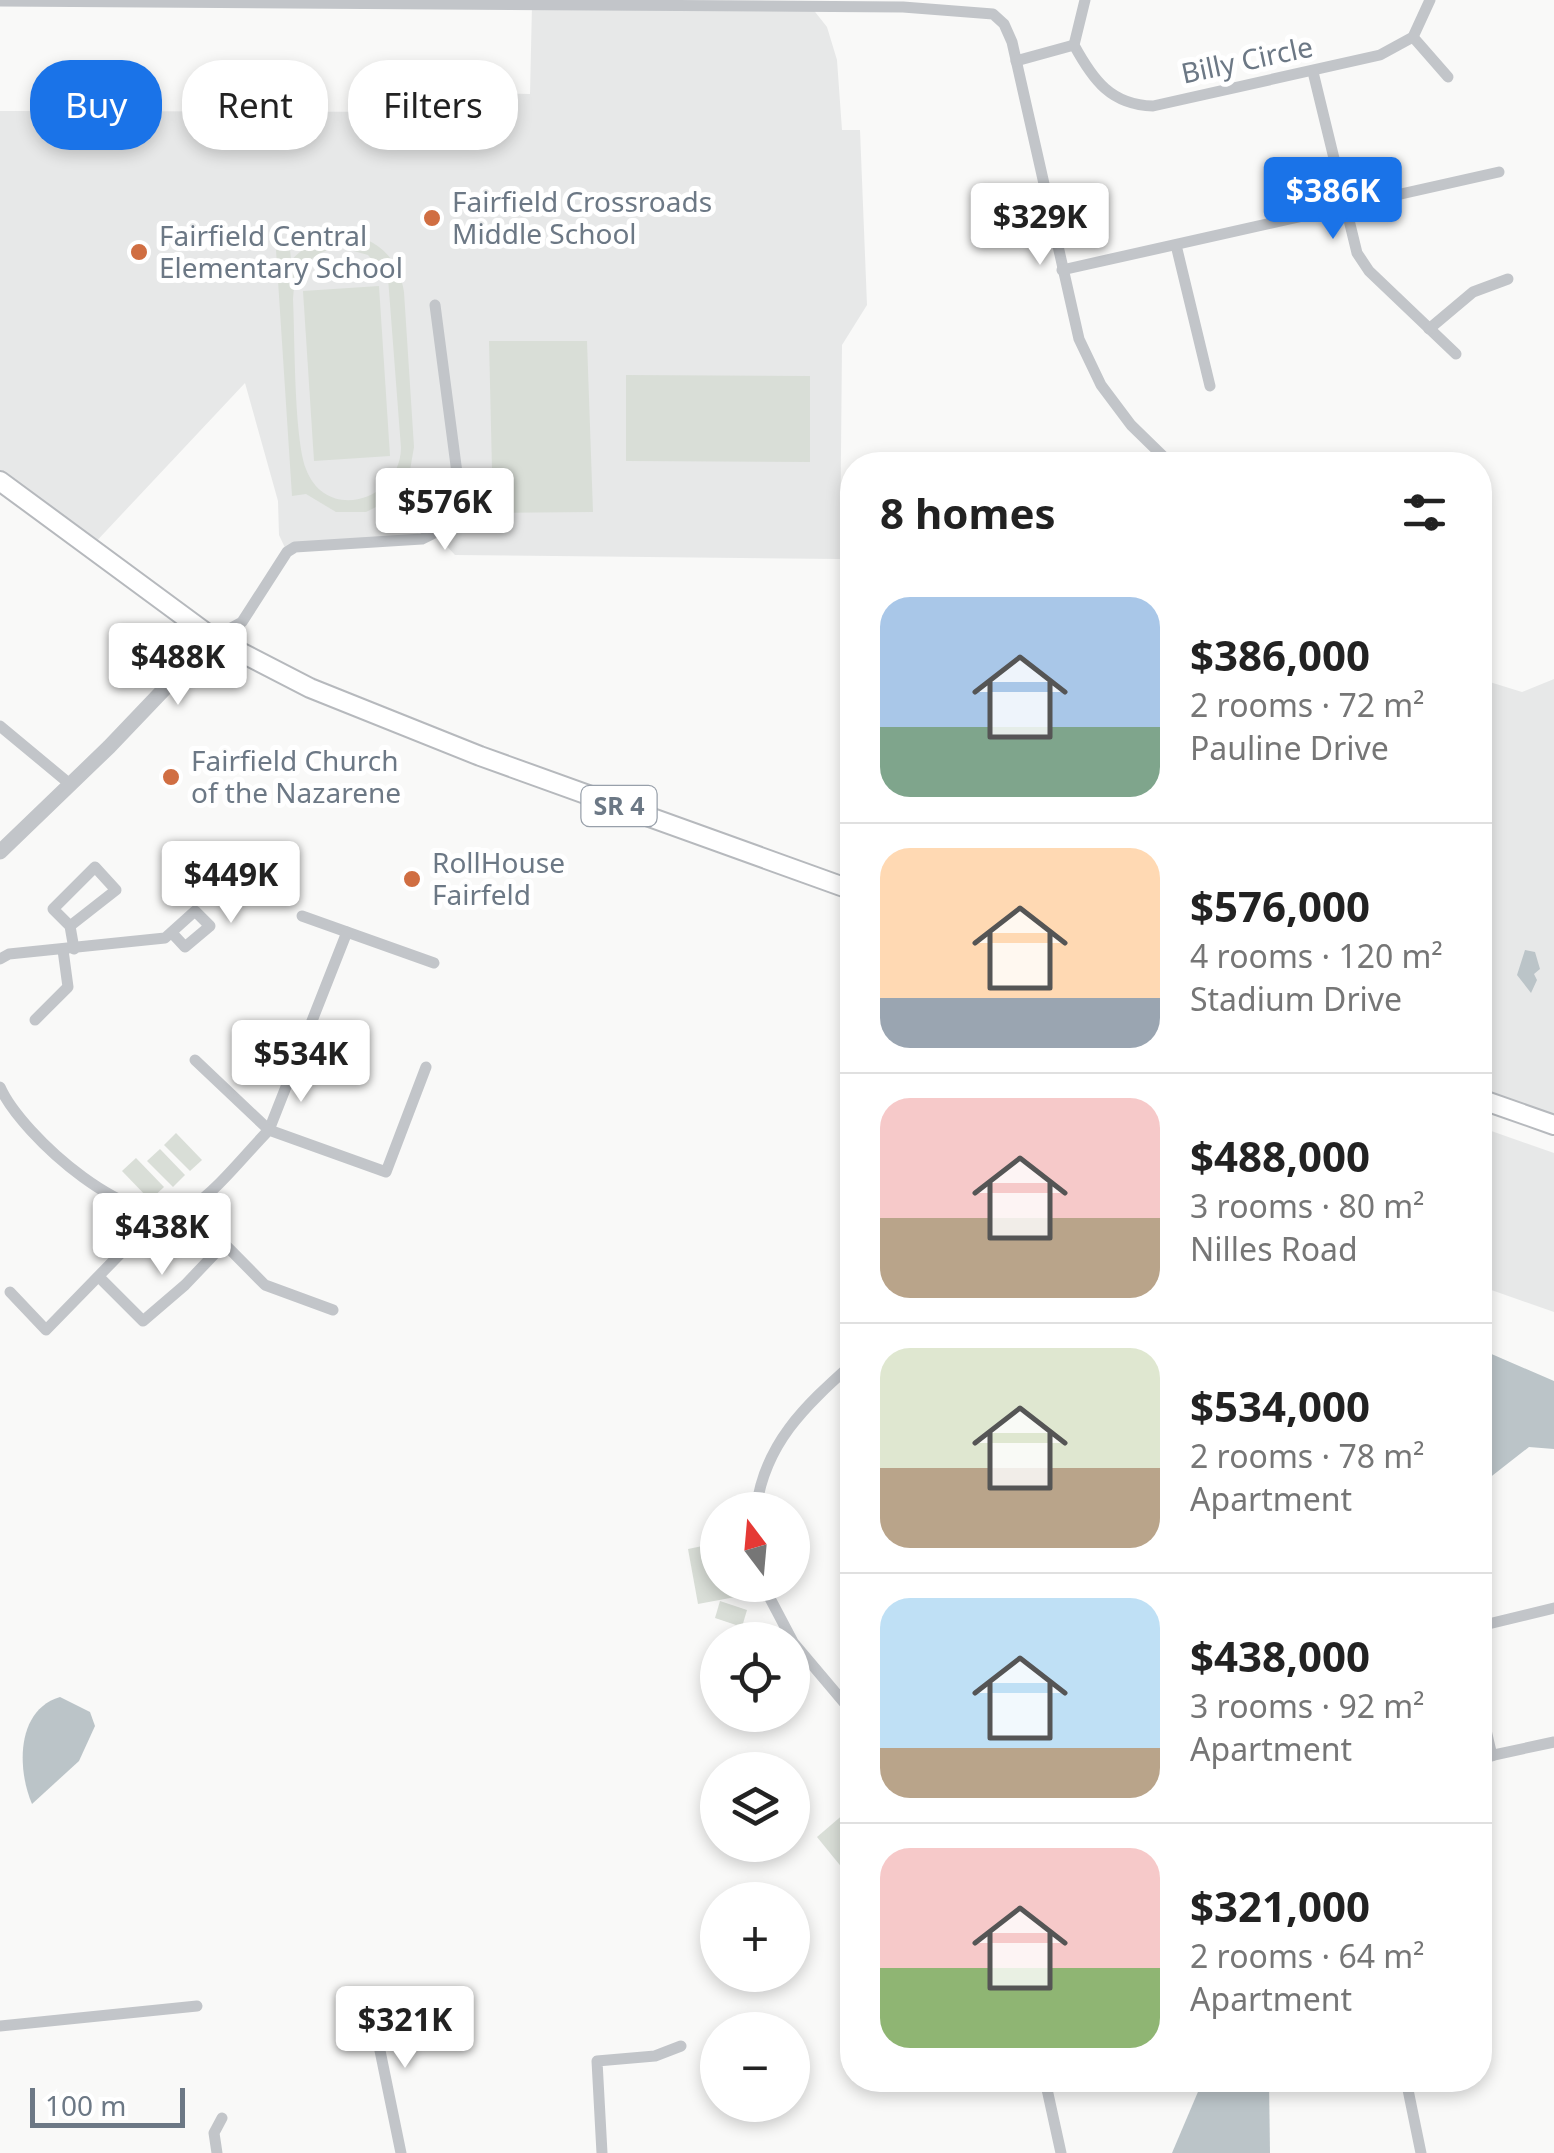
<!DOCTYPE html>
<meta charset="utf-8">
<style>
body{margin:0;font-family:"Noto Sans",sans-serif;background:#f6f6f6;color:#222;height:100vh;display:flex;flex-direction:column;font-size:38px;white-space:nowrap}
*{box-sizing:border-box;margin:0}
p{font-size:32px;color:#767676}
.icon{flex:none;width:55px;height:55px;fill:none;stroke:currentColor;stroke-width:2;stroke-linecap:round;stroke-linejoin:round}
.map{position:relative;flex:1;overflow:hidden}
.drawer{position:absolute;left:840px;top:452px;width:652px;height:1640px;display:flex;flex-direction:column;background:#fff;border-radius:40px;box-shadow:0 5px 15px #0003}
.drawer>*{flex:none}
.guide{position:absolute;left:30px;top:60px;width:660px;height:90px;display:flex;gap:20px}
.needle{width:65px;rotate:344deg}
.controls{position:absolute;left:700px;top:1492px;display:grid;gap:20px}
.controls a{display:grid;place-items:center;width:110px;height:110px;border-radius:50%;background:#fff;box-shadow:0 5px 15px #0003;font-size:50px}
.scale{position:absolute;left:30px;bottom:25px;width:155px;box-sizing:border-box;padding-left:10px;border:5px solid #6c7885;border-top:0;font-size:28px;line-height:35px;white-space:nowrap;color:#6c7885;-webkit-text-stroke:8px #fff;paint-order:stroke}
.price{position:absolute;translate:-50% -85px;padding:0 22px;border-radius:10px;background:#fff;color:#222;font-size:32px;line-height:65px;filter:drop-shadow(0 2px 5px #0008)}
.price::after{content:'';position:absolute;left:50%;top:60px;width:30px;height:22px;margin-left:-15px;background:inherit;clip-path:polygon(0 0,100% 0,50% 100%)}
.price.selected{background:#1a73e8;color:#fff}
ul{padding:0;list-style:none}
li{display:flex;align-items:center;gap:30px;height:250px;padding:0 40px}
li+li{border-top:2px solid #e0e0e0}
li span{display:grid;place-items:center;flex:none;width:280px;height:200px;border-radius:30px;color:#555}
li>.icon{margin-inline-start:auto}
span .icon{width:120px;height:120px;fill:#fffc;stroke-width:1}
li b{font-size:42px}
h2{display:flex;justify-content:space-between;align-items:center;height:120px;padding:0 40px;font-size:42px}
.chip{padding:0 35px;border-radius:40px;background:#fff;box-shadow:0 5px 15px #0003;font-size:35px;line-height:90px}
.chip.selected{background:#1a73e8;color:#fff}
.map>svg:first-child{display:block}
.built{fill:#e7e8e8}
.green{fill:#d9ded7;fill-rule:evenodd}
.water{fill:#bbc4c8}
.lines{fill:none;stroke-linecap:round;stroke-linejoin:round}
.primary-casing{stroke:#b6b9bd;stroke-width:22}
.minor{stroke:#c2c5c9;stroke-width:11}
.tertiary{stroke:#c2c5c9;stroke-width:15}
.primary{stroke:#fff;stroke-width:18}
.poi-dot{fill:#d06e42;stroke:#fff;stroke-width:4}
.labels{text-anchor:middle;stroke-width:10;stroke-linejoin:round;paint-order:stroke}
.shield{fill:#fff;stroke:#98a0aa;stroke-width:2.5}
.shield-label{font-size:25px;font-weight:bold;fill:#6c7885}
.street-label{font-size:28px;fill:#6c7885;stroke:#fff}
.poi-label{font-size:28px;fill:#6c7885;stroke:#fff;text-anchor:start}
</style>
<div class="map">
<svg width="1554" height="2153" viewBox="0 0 1554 2153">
<rect width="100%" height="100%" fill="#f9f9f8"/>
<g class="built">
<polygon points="532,5 812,8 827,27 837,60 842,130 860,130 867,305 842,345 840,559 455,555 436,535 287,552 279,535 278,501 245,383 91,547 0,480 0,111 432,112 433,92 530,94"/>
<polygon points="1480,679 1522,692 1554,679 1554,1125 1480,1099"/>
<polygon points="1480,1127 1554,1153 1554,1312 1480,1286"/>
</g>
<g class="green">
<path d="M338,234c36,0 61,23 66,58l10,155 -5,29 -17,23 -26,13h-30l-30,-18 -14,2 -16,-246 14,-1 1,11 19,-17zM339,247l29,8 20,23 13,170c-1,53 -75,75 -95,21 -12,-32 -11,-130 -13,-170 1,-28 18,-47 46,-52z"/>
<polygon points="379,286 390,456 314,461 303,291"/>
<polygon points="489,341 587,341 593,512 493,513"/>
<polygon points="626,375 810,376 810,462 626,461"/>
<polygon points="176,1133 202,1160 190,1171 164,1145"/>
<polygon points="160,1149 185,1175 173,1187 147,1161"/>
<polygon points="136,1158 164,1187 150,1200 122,1171"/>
<polygon points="717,1543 718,1585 744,1585 746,1595 698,1604 688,1549"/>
<polygon points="720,1601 747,1610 742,1627 715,1618"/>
<polygon points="852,1807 852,1880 817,1837"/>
</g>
<g class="water">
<polygon points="1525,950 1535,952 1540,969 1534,974 1537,980 1531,993 1517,975"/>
<polygon points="1480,1349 1554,1381 1554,1449 1529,1447 1488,1479 1480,1476"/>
<path d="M60,1697l30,15 5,14 -16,35 -47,43c-15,-35 -16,-94 28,-107z"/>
<polygon points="1203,2080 1269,2080 1270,2153 1172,2153"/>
</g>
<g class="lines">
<g class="primary-casing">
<g id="primary">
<polyline points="0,481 213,638 310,688 480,756 852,890"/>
<polyline points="1480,1099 1554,1125"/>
</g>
</g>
<g class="minor">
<path d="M1085,0l-11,45c19,35 37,60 79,61l227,-51 33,-18 17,-37"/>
<polyline points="0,1 903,7 993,14 1004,24 1012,42 1079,339 1101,385 1131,425 1172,465"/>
<polyline points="1413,37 1448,77"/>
<polyline points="1016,61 1074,45"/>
<polyline points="1313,72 1357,253 1369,271 1456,354"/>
<polyline points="1176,245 1210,386"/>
<polyline points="1062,270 1499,172"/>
<polyline points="1429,329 1473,292 1508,279"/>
<polyline points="213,638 242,622 287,552 295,547 422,539 450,525 460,496 435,305"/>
<polyline points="0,726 71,785"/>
<polyline points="302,916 434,963"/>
<polyline points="70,926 116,890 95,867 53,909 70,926 74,949"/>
<polyline points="0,959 9,954 165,938 195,911 210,926 185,947 172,933"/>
<polyline points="35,1020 68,987 63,950"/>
<polyline points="195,1060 269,1130 347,932"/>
<path d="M0,1087c21,48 136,152 191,120 25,-15 56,-55 78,-77l117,42 40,-105"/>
<polyline points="189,1208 265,1285 333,1310"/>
<polyline points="99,1277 143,1321 185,1285 224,1244"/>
<polyline points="10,1292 46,1330 161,1212"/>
<path d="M756,1510c8,-66 49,-104 96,-146"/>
<polyline points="763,1585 792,1640"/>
<polyline points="1480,1626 1554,1608"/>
<polyline points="792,1641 852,1712"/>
<polyline points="1480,1704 1492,1756"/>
<polyline points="1480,1758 1554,1742"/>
<polyline points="369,1997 401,2153"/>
<polyline points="0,2026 197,2006"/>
<polyline points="1045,2080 1061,2153"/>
<polyline points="1406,2080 1421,2153"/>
<polyline points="217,2153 214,2133 222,2118"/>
<polyline points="602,2153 597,2061 655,2056 681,2046"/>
</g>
<polyline class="tertiary" points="0,852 109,747 213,638"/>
<use href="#primary" class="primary"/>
</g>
<g class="poi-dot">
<circle cx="432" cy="218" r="10"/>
<circle cx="139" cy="252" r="10"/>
<circle cx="171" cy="777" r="10"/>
<circle cx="412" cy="879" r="10"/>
</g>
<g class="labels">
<rect class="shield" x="581.5" y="786" width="75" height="40" rx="8"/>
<g class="shield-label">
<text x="619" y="815">SR 4</text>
</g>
<g class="street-label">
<text transform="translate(1247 60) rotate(-12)" y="10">Billy Circle</text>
</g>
<g class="poi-label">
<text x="452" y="212">Fairfield Crossroads<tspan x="452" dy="32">Middle School</tspan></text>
<text x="159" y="246">Fairfield Central<tspan x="159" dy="32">Elementary School</tspan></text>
<text x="191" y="771">Fairfield Church<tspan x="191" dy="32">of the Nazarene</tspan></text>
<text x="432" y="873">RollHouse<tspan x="432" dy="32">Fairfeld</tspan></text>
</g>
</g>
</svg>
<div class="controls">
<a><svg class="needle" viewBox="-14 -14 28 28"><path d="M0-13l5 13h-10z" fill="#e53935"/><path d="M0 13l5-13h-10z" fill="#767676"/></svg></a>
<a><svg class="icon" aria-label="locate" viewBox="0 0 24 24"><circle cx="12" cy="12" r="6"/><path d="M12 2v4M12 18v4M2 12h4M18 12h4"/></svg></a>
<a><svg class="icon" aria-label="layers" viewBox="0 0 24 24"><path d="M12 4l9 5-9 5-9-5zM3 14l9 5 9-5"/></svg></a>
<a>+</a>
<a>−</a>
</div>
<div class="scale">100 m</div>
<b class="price selected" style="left:1333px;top:242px">$386K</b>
<b class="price" style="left:1040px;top:268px">$329K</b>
<b class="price" style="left:445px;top:553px">$576K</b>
<b class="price" style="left:178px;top:708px">$488K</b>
<b class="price" style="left:231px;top:926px">$449K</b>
<b class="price" style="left:301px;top:1105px">$534K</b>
<b class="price" style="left:162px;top:1278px">$438K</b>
<b class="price" style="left:405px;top:2071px">$321K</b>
<div class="guide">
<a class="chip selected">Buy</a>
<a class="chip">Rent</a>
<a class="chip">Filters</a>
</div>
<section class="drawer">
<h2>8 homes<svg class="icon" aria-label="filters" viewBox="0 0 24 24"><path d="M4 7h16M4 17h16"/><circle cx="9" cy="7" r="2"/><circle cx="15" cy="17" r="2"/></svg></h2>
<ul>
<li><span style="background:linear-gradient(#a9c7e8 65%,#7fa58c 0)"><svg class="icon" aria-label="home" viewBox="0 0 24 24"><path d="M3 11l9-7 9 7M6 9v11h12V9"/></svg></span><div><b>$386,000</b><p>2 rooms · 72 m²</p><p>Pauline Drive</p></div></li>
<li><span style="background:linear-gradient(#ffd9b3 75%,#9aa5b1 0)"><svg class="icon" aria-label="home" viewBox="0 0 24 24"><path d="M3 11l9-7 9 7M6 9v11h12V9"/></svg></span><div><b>$576,000</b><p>4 rooms · 120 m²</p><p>Stadium Drive</p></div></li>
<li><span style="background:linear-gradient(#f6c9c9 60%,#b9a48a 0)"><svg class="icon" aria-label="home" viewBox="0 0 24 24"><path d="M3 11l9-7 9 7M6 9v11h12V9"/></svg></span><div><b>$488,000</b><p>3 rooms · 80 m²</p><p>Nilles Road</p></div></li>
<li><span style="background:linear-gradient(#dfe7d0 60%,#b9a48a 0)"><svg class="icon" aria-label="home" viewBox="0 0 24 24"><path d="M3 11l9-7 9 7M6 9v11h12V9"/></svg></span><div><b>$534,000</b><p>2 rooms · 78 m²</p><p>Apartment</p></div></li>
<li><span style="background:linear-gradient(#bfe0f5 75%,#b9a48a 0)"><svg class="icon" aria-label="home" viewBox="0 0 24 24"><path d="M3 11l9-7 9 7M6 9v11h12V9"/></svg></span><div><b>$438,000</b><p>3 rooms · 92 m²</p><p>Apartment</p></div></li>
<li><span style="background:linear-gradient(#f6c9c9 60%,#8fb573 0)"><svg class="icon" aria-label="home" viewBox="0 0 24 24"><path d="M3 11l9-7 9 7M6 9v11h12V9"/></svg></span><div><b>$321,000</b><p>2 rooms · 64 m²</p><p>Apartment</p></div></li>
</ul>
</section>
</div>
